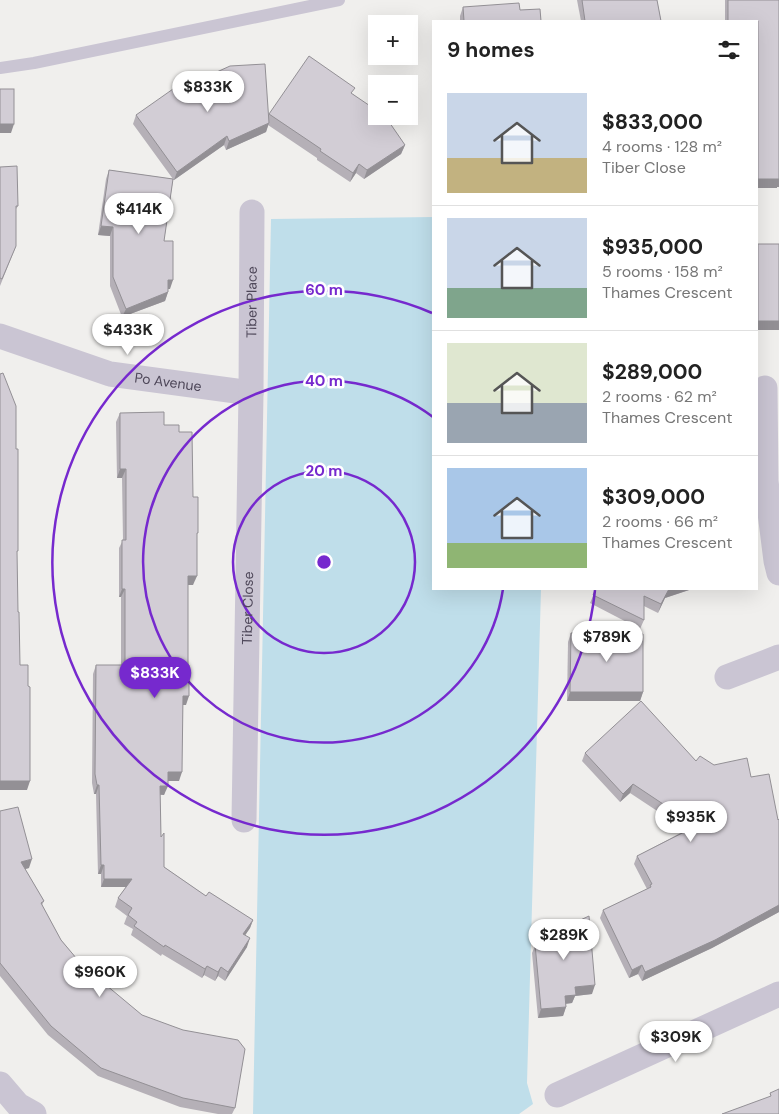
<!DOCTYPE html>
<meta charset="utf-8">
<style>
body{margin:0;font-family:"DM Sans",sans-serif;background:#f6f6f6;color:#222;height:100vh;display:flex;flex-direction:column;font-size:19px;white-space:nowrap}
*{box-sizing:border-box;margin:0}
p{font-size:16px;color:#767676}
.icon{flex:none;width:28px;height:28px;fill:none;stroke:currentColor;stroke-width:2;stroke-linecap:round;stroke-linejoin:round}
.map{position:relative;flex:1;overflow:hidden}
.details{position:absolute;left:432px;top:20px;width:326px;height:570px;display:flex;flex-direction:column;background:#fff;border-radius:0px;box-shadow:0 5px 20px #0002}
.details>*{flex:none}
.buttons{position:absolute;left:368px;top:15px;display:grid;gap:10px}
.buttons a{display:grid;place-items:center;width:50px;height:50px;border-radius:0px;background:#fff;box-shadow:0 5px 20px #0002;font-size:25px}
.price{position:absolute;translate:-50% -42px;padding:0 11px;border-radius:18px;background:#fff;color:#222;font-size:16px;line-height:32px;filter:drop-shadow(0 1px 2px #0008)}
.price::after{content:'';position:absolute;left:50%;top:30px;width:15px;height:11px;margin-left:-8px;background:inherit;clip-path:polygon(0 0,100% 0,50% 100%)}
.price.on{background:#7629ce;color:#fff}
ul{padding:0;list-style:none}
li{display:flex;align-items:center;gap:15px;height:125px;padding:0 15px}
li+li{border-top:1px solid #e0e0e0}
li span{display:grid;place-items:center;flex:none;width:140px;height:100px;border-radius:0px;color:#555}
li>.icon{margin-inline-start:auto}
span .icon{width:60px;height:60px;fill:#fffc;stroke-width:1}
li b{font-size:21px}
h2{display:flex;justify-content:space-between;align-items:center;height:60px;padding:0 15px;font-size:21px}
.map>svg:first-child{display:block}
.green{fill:#bfdeea}
.lines{fill:none;stroke-linecap:round;stroke-linejoin:round}
.service{stroke:#cac5d3;stroke-width:12}
.minor{stroke:#cac5d3;stroke-width:25}
.wall{fill:#b5b0b7}
.shaded-wall{fill:#939095}
.building{fill:#d2cdd5;stroke:#939095}
.ring{fill:none;stroke:#7629ce;stroke-width:2.5}
.labels{text-anchor:middle;stroke-width:5;stroke-linejoin:round;paint-order:stroke}
.street-label{font-size:14px;fill:#4e4759;stroke:#fff}
.centre{fill:#7629ce;stroke:#fff;stroke-width:2.5}
.ring-label{font-size:15px;text-anchor:middle;font-weight:bold;fill:#7629ce;stroke:#fff;stroke-width:5;stroke-linejoin:round;paint-order:stroke}
</style>
<div class="map">
<svg width="779" height="1114" viewBox="0 0 779 1114">
<rect width="100%" height="100%" fill="#f0efed"/>
<polygon class="green" points="434,217 434,589 541,589 527,1083 533,1104 519,1114 253,1114 271,219"/>
<g class="lines">
<polyline class="service" points="0,68 34,63 339,0"/>
<g class="minor">
<path id="s1" d="M0,336l110,38 141,19"/>
<polyline points="765,388 766,481 776,561 779,573"/>
<polyline points="727,677 779,657"/>
<path id="s2" d="M244,820l7,-427 1,-181"/>
<polyline points="0,1084 18,1105 34,1114"/>
<polyline points="557,1095 779,994"/>
</g>
</g>
<g class="wall">
<polygon points="577,0 657,0 661,21 581,21"/>
<polygon points="725,0 779,0 779,187 777,187 777,188 758,188 758,21 725,21"/>
<polygon points="463,7 520,10 541,21 460,21 460,16"/>
<polygon points="186,86 268,117 269,114 353,94 405,145 401,154 364,179 356,173 350,182 317,160 317,158 268,125 266,132 226,150 224,145 174,180 173,180 164,241 170,289 168,289 168,292 165,301 122,317 110,286 110,236 98,235 106,179 109,170 173,179 133,124 136,115"/>
<polygon points="0,167 18,206 16,209 16,246 0,286"/>
<polygon points="120,413 164,425 179,432 193,497 197,537 193,585 188,585 186,705 183,705 179,781 168,781 164,795 160,795 161,837 164,867 206,896 253,920 250,928 245,935 247,947 225,981 218,976 215,981 204,975 202,978 162,954 161,956 131,935 133,929 124,924 127,916 115,907 118,898 126,887 101,887 101,874 98,874 96,794 94,794 92,783 93,674 96,665 121,665 121,597 119,597 119,548 123,540 122,478 117,478 116,422"/>
<polygon points="596,589 692,589 665,598 658,613 644,606 644,620 640,629 590,603"/>
<polygon points="571,633 643,692 640,701 567,701 568,642"/>
<polygon points="585,753 696,761 714,765 751,777 778,820 779,819 779,912 712,948 642,981 638,974 629,978 600,918 603,910 647,889 634,864 637,856 686,830 630,793 620,802 582,761"/>
<polygon points="0,811 29,868 25,869 44,901 42,905 61,940 82,965 235,1108 232,1114 218,1114 180,1107 98,1076 48,1035 0,976"/>
<polygon points="537,926 592,994 575,996 572,1003 566,1004 566,1007 563,1016 538,1018 532,953 535,946 534,935"/>
</g>
<g class="shaded-wall">
<polygon points="269,123 266,132 226,150 229,141"/>
<polygon points="0,124 14,124 11,133 0,133"/>
<polygon points="227,136 224,145 174,180 177,172"/>
<polygon points="405,145 401,154 364,179 367,170"/>
<polygon points="359,164 356,173 350,182 353,173"/>
<polygon points="758,179 779,179 779,187 777,187 777,188 758,188"/>
<polygon points="101,226 113,227 110,236 98,235"/>
<polygon points="168,280 173,280 170,289 165,289"/>
<polygon points="168,292 165,301 122,317 126,309"/>
<rect x="758" y="321" width="21" height="9"/>
<polygon points="120,469 126,469 122,478 117,478"/>
<polygon points="188,576 197,576 193,585 185,585"/>
<polygon points="122,589 125,589 121,597 119,597"/>
<polygon points="668,589 692,589 665,598 658,613 661,604"/>
<polygon points="570,692 643,692 640,701 567,701"/>
<polygon points="183,696 189,696 186,705 180,705"/>
<polygon points="168,772 182,772 179,781 165,781"/>
<polygon points="0,781 30,781 27,790 0,790"/>
<polygon points="633,784 630,793 620,802 623,794"/>
<polygon points="97,785 99,785 96,794 94,794"/>
<polygon points="160,786 168,786 164,795 157,794"/>
<polygon points="32,859 29,868 18,871 21,862"/>
<polygon points="101,865 104,865 101,874 98,874"/>
<polygon points="104,879 132,879 129,887 101,887"/>
<polygon points="779,905 779,912 712,948 642,981 645,972"/>
<polygon points="253,920 250,928 240,943 243,934"/>
<polygon points="250,938 247,947 225,981 228,972"/>
<polygon points="642,965 638,974 629,978 632,970"/>
<polygon points="207,966 204,975 202,978 205,969"/>
<polygon points="221,967 218,976 215,981 218,972"/>
<polygon points="595,985 592,994 575,996 572,1003 562,1004 565,996 575,987"/>
<polygon points="566,1007 563,1016 538,1018 541,1009"/>
</g>
<g class="building">
<polygon points="582,0 657,0 661,21 585,21"/>
<polygon points="728,0 779,0 779,179 758,179 758,21 728,21"/>
<polygon points="519,3 520,10 540,9 541,21 464,21 463,7"/>
<polygon points="309,56 355,88 351,93 376,110 376,116 385,116 405,145 367,170 359,164 353,173 320,151 321,149 269,114"/>
<polygon points="265,64 269,123 229,141 227,136 177,172 136,115 183,82 186,86 230,66"/>
<rect x="0" y="89" width="14" height="35"/>
<polygon points="17,166 18,206 16,206 16,246 2,279 0,278 0,167"/>
<polygon points="109,170 173,179 164,241 173,241 173,280 168,280 168,292 126,309 113,277 113,227 101,226"/>
<rect x="758" y="244" width="21" height="77"/>
<polygon points="3,373 16,406 16,449 18,449 18,551 17,551 18,612 19,612 20,665 28,665 28,686 30,687 30,781 0,781 0,374"/>
<polygon points="164,412 164,425 179,425 179,432 192,432 193,497 198,497 198,533 197,533 197,576 188,576 188,665 189,665 189,696 183,696 182,772 168,772 168,786 160,786 161,837 164,833 164,867 206,896 209,892 253,920 243,934 250,938 228,972 221,967 218,972 207,966 205,969 165,945 164,947 134,926 137,922 128,915 132,908 118,898 132,879 104,879 104,865 101,865 99,785 97,785 95,774 96,665 125,665 125,589 122,589 122,540 126,540 126,469 120,469 120,413"/>
<polygon points="596,589 669,589 661,604 644,596 644,620 593,595"/>
<polygon points="571,633 643,634 643,692 570,692"/>
<polygon points="641,701 696,761 700,756 714,765 747,758 751,777 769,774 778,820 779,819 779,905 715,940 645,972 642,965 632,970 603,910 651,887 650,885 652,884 637,856 696,826 633,784 623,794 585,753"/>
<polygon points="18,807 32,859 21,862 44,901 41,903 61,940 82,965 142,1015 183,1030 238,1040 245,1049 235,1108 183,1098 101,1068 51,1026 0,963 0,811"/>
<polygon points="589,916 595,985 575,987 576,995 565,996 566,1007 541,1009 535,944 538,943 537,926 574,923"/>
<polygon points="779,1089 779,1114 722,1114 771,1096 770,1093"/>
</g>
<g class="ring">
<circle cx="324" cy="562" r="91"/>
<path d="M503 589A181 181 0 1 1 433 417"/>
<path d="M595 590A272 272 0 1 1 432 313"/>
</g>
<g class="labels">
<g class="street-label">
<text dy="5" stroke="none"><textPath href="#s2" startOffset="518">Tiber Place</textPath></text>
<text dy="5" stroke="none"><textPath href="#s1" startOffset="175">Po Avenue</textPath></text>
<text dy="5" stroke="none"><textPath href="#s2" startOffset="212">Tiber Close</textPath></text>
</g>
</g>
<circle cx="324" cy="562" r="8" class="centre"/>
<g class="ring-label">
<text x="324" y="295">60 m</text>
<text x="324" y="386">40 m</text>
<text x="324" y="476">20 m</text>
</g>
</svg>
<div class="buttons">
<a>+</a>
<a>−</a>
</div>
<b class="price" style="left:208px;top:113px">$833K</b>
<b class="price" style="left:139px;top:235px">$414K</b>
<b class="price" style="left:128px;top:356px">$433K</b>
<b class="price" style="left:607px;top:663px">$789K</b>
<b class="price on" style="left:155px;top:699px">$833K</b>
<b class="price" style="left:691px;top:843px">$935K</b>
<b class="price" style="left:564px;top:961px">$289K</b>
<b class="price" style="left:100px;top:998px">$960K</b>
<b class="price" style="left:676px;top:1063px">$309K</b>
<section class="details">
<h2>9 homes<svg class="icon" aria-label="filters" viewBox="0 0 24 24"><path d="M4 7h16M4 17h16"/><circle cx="9" cy="7" r="2"/><circle cx="15" cy="17" r="2"/></svg></h2>
<ul>
<li><span style="background:linear-gradient(#c9d6e8 65%,#c2b280 0)"><svg class="icon" aria-label="home" viewBox="0 0 24 24"><path d="M3 11l9-7 9 7M6 9v11h12V9"/></svg></span><div><b>$833,000</b><p>4 rooms · 128 m²</p><p>Tiber Close</p></div></li>
<li><span style="background:linear-gradient(#c9d6e8 70%,#7fa58c 0)"><svg class="icon" aria-label="home" viewBox="0 0 24 24"><path d="M3 11l9-7 9 7M6 9v11h12V9"/></svg></span><div><b>$935,000</b><p>5 rooms · 158 m²</p><p>Thames Crescent</p></div></li>
<li><span style="background:linear-gradient(#dfe7d0 60%,#9aa5b1 0)"><svg class="icon" aria-label="home" viewBox="0 0 24 24"><path d="M3 11l9-7 9 7M6 9v11h12V9"/></svg></span><div><b>$289,000</b><p>2 rooms · 62 m²</p><p>Thames Crescent</p></div></li>
<li><span style="background:linear-gradient(#a9c7e8 75%,#8fb573 0)"><svg class="icon" aria-label="home" viewBox="0 0 24 24"><path d="M3 11l9-7 9 7M6 9v11h12V9"/></svg></span><div><b>$309,000</b><p>2 rooms · 66 m²</p><p>Thames Crescent</p></div></li>
</ul>
</section>
</div>
